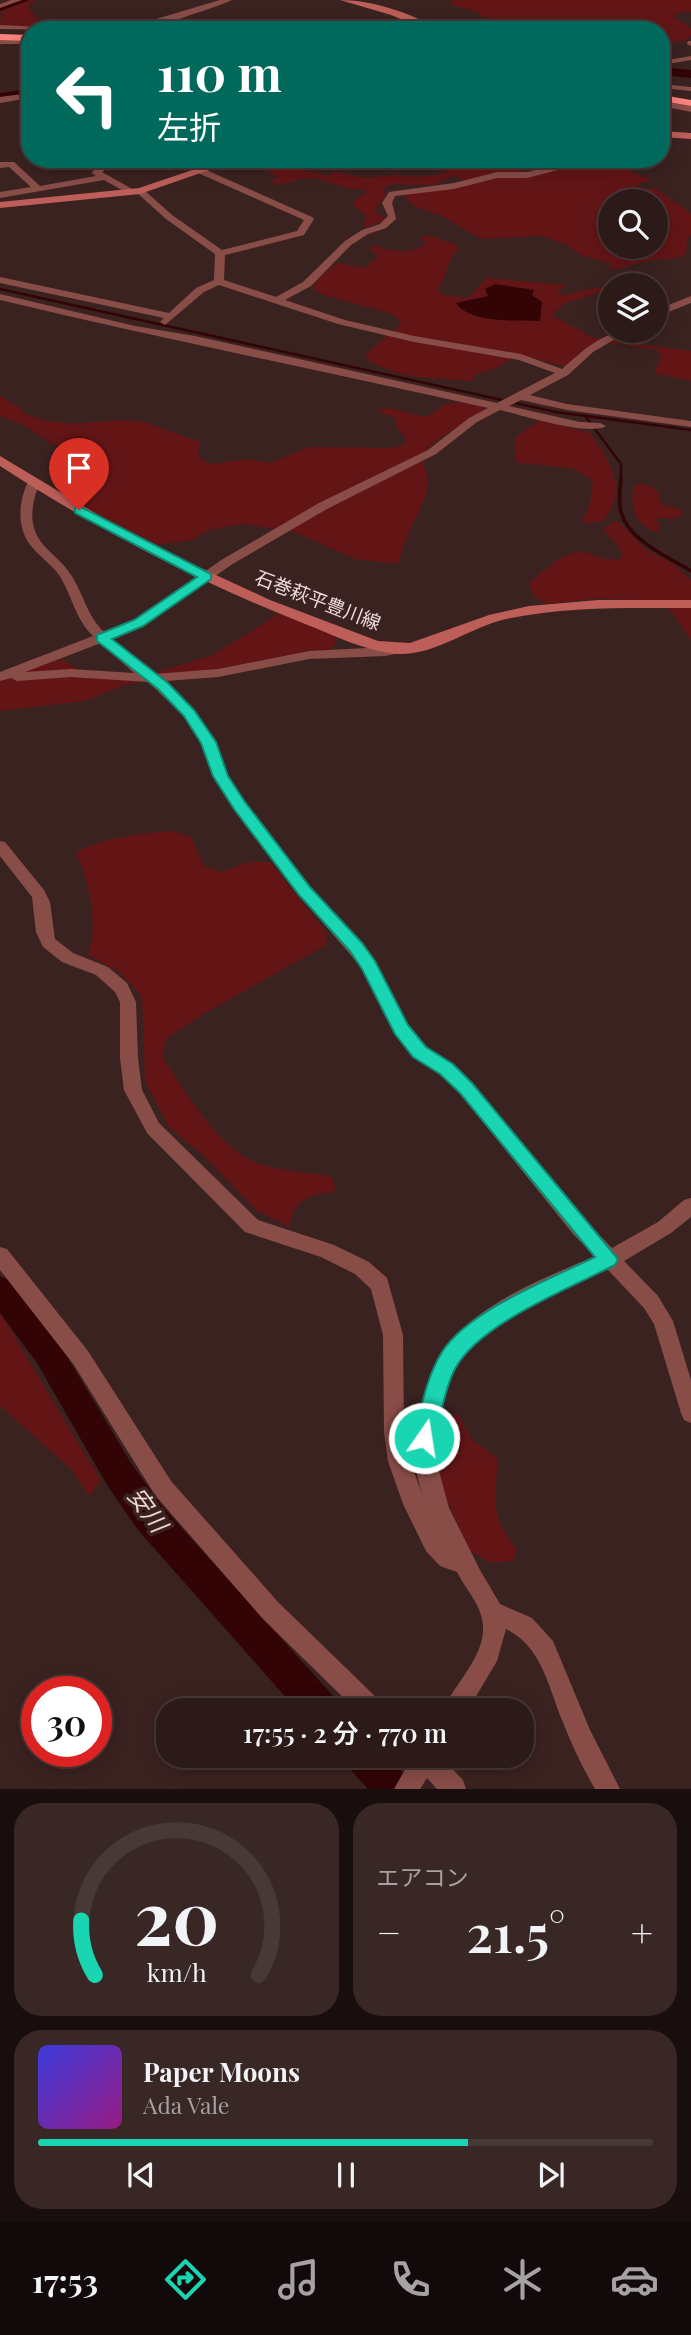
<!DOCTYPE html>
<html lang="ja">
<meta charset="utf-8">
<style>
:root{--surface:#2c1a18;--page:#382725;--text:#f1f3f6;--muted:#a6a1a2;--line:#483837;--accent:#1ad5b2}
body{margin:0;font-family:"Playfair Display","Noto Sans JP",serif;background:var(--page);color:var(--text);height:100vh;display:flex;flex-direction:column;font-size:26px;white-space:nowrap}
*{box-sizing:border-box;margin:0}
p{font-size:23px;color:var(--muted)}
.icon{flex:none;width:38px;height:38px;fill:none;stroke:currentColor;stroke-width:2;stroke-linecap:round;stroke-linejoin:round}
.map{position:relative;height:1789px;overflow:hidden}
.drawer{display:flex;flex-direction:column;gap:14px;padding:14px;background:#180e0d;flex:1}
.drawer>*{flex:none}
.top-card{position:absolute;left:21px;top:21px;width:649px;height:147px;border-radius:28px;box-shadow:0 4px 18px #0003,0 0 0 2px var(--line);background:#00695c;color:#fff;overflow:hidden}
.controls{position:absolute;left:598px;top:189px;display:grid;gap:14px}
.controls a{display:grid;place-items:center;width:70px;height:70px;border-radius:50%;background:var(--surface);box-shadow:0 4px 18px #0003,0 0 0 2px var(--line);font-size:35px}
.speed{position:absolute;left:21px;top:1676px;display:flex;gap:14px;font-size:35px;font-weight:700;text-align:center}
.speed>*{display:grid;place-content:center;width:91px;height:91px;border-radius:50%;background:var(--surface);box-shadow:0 4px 18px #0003,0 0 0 2px var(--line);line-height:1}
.speed .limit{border:10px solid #d22;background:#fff;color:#111}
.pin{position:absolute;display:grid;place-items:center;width:60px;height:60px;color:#fff;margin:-72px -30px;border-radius:50% 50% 50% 0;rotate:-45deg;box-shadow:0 0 7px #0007}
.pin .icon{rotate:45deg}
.me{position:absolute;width:77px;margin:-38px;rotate:13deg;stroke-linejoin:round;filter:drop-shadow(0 0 5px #0008)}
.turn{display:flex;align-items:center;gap:24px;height:147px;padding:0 21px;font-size:32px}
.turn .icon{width:91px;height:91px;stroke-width:2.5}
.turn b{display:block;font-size:49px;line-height:60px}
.big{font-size:52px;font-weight:600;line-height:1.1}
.drawer .card{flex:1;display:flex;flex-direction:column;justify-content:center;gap:10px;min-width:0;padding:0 24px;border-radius:28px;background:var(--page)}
.drawer .dial{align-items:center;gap:0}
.dial svg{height:182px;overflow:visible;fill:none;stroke:var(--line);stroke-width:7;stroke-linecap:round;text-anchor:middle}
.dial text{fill:var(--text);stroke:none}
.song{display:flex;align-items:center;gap:21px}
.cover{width:84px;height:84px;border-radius:10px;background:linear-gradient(135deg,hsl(240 70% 55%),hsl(310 70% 35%))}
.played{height:7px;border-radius:4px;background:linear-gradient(90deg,var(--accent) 70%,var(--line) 70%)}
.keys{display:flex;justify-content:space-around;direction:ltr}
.heat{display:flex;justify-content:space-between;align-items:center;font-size:38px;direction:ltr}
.drawer .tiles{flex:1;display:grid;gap:14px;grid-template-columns:1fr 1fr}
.card:last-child{grid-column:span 2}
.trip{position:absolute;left:156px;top:1698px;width:378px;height:70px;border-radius:28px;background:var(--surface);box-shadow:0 4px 18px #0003,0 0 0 2px var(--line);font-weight:600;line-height:70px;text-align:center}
.menu{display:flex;height:112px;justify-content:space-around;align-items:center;background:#120a0a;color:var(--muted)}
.menu .icon{width:49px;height:49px}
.menu .on{color:var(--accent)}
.menu b{font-size:32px;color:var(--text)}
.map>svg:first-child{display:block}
.green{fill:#631516;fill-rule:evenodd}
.water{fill:#320406}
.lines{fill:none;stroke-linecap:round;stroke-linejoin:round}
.stream-far1{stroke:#320406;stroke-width:2.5}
.stream{stroke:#320406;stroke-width:3.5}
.river{fill:#320406;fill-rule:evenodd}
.street{fill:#894d48;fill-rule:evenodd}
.secondary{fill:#bd5e58;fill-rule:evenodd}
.highway{fill:#fa837c;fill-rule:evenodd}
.route{fill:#1ad5b2;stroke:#118a74;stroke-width:2}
.labels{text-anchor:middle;stroke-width:7;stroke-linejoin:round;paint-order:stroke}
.street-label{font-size:19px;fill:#eddcda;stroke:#3a2220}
.near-water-label{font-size:24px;font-style:italic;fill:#efd4d1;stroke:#3a2220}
</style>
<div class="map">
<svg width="691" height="1789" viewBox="0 0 691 1789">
<rect width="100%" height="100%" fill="#3a2220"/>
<g class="green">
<polygon points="30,0 38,0 29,5 30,11 38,19 38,24 30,27 0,25 2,10"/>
<polygon points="454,0 691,0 691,12 682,12 673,16 691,28 691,35 687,40 662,45 662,30 544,30 518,21 482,17 478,12 449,4"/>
<path d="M282 159 290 162 292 168 329 176 333 171 366 178 397 175 418 177 439 175 465 163 487 161 534 175 599 162 602 159H623L632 172 651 180 637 184 644 189H656L691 213V236L687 239 686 254C672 261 662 258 647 261 633 264 623 269 608 270L612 264 583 256 565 244 541 236 481 239 442 216 415 207 404 195 470 182 453 176 433 185 393 184 384 188 385 196 374 211 387 220 366 227 363 225 367 217 353 205 355 200 366 193 365 189C340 191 327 178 309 178 295 178 284 188 270 182L278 177 247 160ZM611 201H656V247H611Z"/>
<path d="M428 235 457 245 459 250 453 254 438 291 443 295 469 298 486 278 566 285 556 294C569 297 589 286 606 288L604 291 566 303 554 312 553 316 594 338 691 351V381L657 374 655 370 661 361 658 350C618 345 594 332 566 367L511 352 512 359 494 369 476 374 472 381C437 379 395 379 365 358L369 351 401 325 395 315 324 295 312 288 320 276 338 263 365 268 379 256 368 248 375 245C396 254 407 253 427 244L420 238Z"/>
<path d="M0 396 20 408 23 413C65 429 83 422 126 420 150 420 176 436 200 441L198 452 201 459 211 464 248 459 270 463 309 447 394 448 405 444V436L397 429 395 418 377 411C393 404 408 416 425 416 435 415 435 410 443 406 455 399 474 404 486 409L438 439 419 457C438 484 420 507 409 533 404 543 401 554 398 564L355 559 295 532 242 524 209 530 192 540 155 545 97 515 63 490 99 470 98 456 54 445 23 425 0 416Z"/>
<path d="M542 419C559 422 572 431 589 432 609 459 630 490 603 521L582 524 590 503 593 481 574 469 515 462V437Z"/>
<path d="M638 484 651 486 659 493 660 501 664 505 680 509 683 514 676 519 659 518 656 522 661 528 657 532C633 525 630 507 634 485Z"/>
<path d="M617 520 644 548 673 564 691 580V640L664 602 596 598 547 604 533 595 529 583C543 572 564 550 583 552 599 555 606 563 622 558L621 550 603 529Z"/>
<path d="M278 614C298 619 313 629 334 634L336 644 328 650 304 651 284 658 204 671 168 674 119 687 85 701 0 711V678L62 659 88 676 131 680 213 655Z"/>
<path d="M173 831 191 837 204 866 221 872 249 862H270L327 933 326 945 202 1015 167 1038 162 1056C183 1089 210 1133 243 1156 264 1170 306 1172 331 1176L336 1191C307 1197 296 1196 289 1227L257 1211 206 1158 169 1127 145 1082 142 997 120 972 88 955C99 923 89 883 76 853 106 836 140 834 173 831Z"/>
<polygon points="0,1313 101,1481 89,1496 70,1468 0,1406"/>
<path d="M442 1415H459L472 1440 498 1459C494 1503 490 1514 517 1550L514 1561 491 1563 470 1551 448 1503 436 1465Z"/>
</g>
<path class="water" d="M495 284 534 290 532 295 542 302 540 321C518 320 470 324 456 303L488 296 485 289Z"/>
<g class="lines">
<g class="stream-far1">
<polyline points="0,289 556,412 691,430"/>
<polyline points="586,417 621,464 621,480"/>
</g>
<path class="stream" d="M621 478C620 489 618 502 621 512 628 540 668 557 691 571"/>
<g class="river">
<polygon points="13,0 30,0 0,11 0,4"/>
<polygon points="662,67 691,70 691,78 662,75"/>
<polygon points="30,89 30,97 0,101 0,93"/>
<polygon points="0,1276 11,1280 59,1343 131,1463 162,1506 334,1697 339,1710 297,1710 138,1530 107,1485 37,1363 0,1313"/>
<polygon points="344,1755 387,1755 406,1776 412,1789 368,1789 349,1768"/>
</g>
<g class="street">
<polygon points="11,0 22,0 0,8 0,4"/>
<path d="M220 0H232C222 5 148 30 139 30L156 19Z"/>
<polygon points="0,25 61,28 65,30 0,29"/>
<rect x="0" y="40" width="30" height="4"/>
<polygon points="688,41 691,41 691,46 687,44"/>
<polygon points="691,56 691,60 662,65 662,61"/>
<polygon points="662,84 691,87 691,91 662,88"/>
<polygon points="30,93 30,98 0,103 0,97"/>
<polygon points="662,101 691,106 691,112 662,106"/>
<path d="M107 159H118L102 172 136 191 143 189 172 215 222 250 297 231 304 220 198 173V169H204L312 217 314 219 304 235 225 255 224 280 276 297 303 282 345 241 362 230 380 224 388 216 382 203 389 192 454 183 497 172H527L584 159H601L527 178H497L454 189 395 196 392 203 396 219 386 228 368 234 351 245 311 286 285 300 345 320 414 336 521 354 562 369C581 352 603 331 629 331L593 352 568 375 530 395 567 404 691 421V427L567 410 521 400 509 406 580 422 600 423 606 426C590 437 521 415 500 410L477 422 436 454 327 509 231 565 144 626 112 638 154 674 218 669 309 651 405 646 407 649 405 652 385 656 309 659 218 677 166 681 194 710 213 739 228 777 244 802 311 887 375 961 407 1025 426 1047 453 1064 472 1083 587 1222 612 1248 658 1222 684 1200 691 1198V1217L671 1233 624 1261 658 1296 673 1321 691 1380V1423L684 1420 681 1413 654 1324 644 1308 607 1269 515 1313 487 1333 463 1356 451 1375 447 1388 435 1434V1456L449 1508 480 1570 500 1604 532 1618 553 1641 590 1730 620 1789H595C582 1767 571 1743 562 1720 548 1686 542 1647 506 1629L497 1661 468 1710H443C456 1680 492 1651 481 1615 477 1601 464 1586 457 1572L440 1566 426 1551 403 1504 388 1461 384 1432 383 1335 371 1289 355 1274 321 1257 245 1232 147 1133 124 1090 120 1058V1002L115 992 96 975 62 962 43 947 36 932 32 897 0 856V841L5 842 44 890 50 902 55 939 73 953 108 967 127 983 136 1002 138 1058 142 1090 159 1123 258 1220 334 1245 369 1262 387 1278 403 1335 404 1432 410 1461 427 1507C411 1464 411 1446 423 1403 427 1385 432 1368 442 1353 475 1303 543 1279 595 1256L573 1234 460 1093 441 1074 414 1057 395 1034 362 968 299 895 234 810 214 777 201 742 184 716 148 682 71 677 17 681 11 678 0 681V672L93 636C75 619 72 595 59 575 52 565 40 557 32 547 16 529 18 501 29 480H37L39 483C34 499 29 514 35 531 41 548 59 557 69 572 83 591 86 615 104 632L134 620 223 559 319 503 428 450 469 418 488 408C325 371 162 339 0 300V294L135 326 195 336 497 403 555 373 519 360 414 342 338 324 219 285 204 292 165 325 160 322 164 318 0 283V277L169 313 196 288 214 280 215 254 166 219 136 192 129 194 104 180 0 198V192L31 187 9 167 0 168V162H14L40 186 96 176 92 173 94 169ZM101 643 134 673 71 669 25 672Z"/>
<polygon points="691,296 691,303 656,317 656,310"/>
<polygon points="0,1247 7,1249 88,1351 171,1481 278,1602 381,1702 385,1710 356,1710 262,1618 155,1495 74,1365 0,1270"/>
<polygon points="409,1755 439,1755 463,1780 466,1789 437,1789 427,1778 420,1789 394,1789 411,1759"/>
</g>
<g class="secondary">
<path d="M340 0C371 0 413 13 439 30H427L391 15Z"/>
<polygon points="662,131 691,133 691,139 662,137"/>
<polygon points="225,159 241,159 140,194 0,208 0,202 139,188"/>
<path d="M0 456 115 525 192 564 270 600 378 641 410 643 489 615 529 606 598 600H691V608C630 608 567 606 506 619 471 627 437 654 401 654 370 653 338 637 310 626 201 583 98 530 0 466Z"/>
</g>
<g class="highway">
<polygon points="0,34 30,35 30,41 0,40"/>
<polygon points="662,95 691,100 691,106 662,101"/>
</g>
</g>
<path class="route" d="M79 506 211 574V579L143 626 112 639 168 683 194 710 216 742 228 776 245 802 310 887 362 943 375 961 408 1025 426 1047 453 1064 472 1083 618 1259 615 1265C570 1288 478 1324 455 1369 442 1393 442 1421 431 1446L424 1449 417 1446 414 1438C421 1409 426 1378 442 1352 469 1310 550 1279 595 1257L460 1093 440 1074 413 1057 395 1034 362 969 350 951 299 895 234 809 213 776 201 743 184 716 158 689 97 641V635L134 620 197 577 75 513V508Z"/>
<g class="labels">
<g class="street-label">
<text transform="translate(318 600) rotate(21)" y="7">石巻萩平豊川線</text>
</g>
<g class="near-water-label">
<text transform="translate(147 1510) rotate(54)" y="8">安川</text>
</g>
</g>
</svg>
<div class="controls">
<a><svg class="icon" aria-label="search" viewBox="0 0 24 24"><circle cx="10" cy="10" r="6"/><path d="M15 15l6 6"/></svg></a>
<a><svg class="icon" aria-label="layers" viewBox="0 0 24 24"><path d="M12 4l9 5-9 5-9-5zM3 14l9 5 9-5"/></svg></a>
</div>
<div class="speed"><div class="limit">30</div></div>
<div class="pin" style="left:79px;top:510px;background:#d93025"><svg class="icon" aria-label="arrive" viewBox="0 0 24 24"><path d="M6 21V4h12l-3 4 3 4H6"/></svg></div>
<svg class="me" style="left:424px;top:1438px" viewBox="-20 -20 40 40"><circle r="17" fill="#1ad5b2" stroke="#fff" stroke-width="3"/><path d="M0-11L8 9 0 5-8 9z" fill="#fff"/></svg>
<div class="trip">17:55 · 2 分 · 770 m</div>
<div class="top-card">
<div class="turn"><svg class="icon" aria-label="left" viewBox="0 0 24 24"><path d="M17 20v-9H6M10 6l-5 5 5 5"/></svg><div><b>110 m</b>左折</div></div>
</div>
</div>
<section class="drawer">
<div class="tiles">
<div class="card dial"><svg viewBox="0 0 100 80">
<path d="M14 69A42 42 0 1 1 86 69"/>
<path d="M14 69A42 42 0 0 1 8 45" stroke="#1ad5b2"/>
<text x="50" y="56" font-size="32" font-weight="700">20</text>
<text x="50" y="72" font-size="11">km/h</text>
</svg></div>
<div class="card"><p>エアコン</p>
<div class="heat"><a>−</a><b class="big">21.5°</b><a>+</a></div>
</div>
<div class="card">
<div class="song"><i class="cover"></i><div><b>Paper Moons</b><p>Ada Vale</p></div></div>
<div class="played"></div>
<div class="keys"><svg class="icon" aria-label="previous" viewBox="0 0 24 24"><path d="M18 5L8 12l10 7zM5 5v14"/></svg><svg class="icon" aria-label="pause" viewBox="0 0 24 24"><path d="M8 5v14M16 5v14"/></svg><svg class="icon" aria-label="next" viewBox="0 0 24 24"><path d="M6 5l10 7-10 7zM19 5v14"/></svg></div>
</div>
</div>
</section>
<nav class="menu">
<b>17:53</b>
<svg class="icon on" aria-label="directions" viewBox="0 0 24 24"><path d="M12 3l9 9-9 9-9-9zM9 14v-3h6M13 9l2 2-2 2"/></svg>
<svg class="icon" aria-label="music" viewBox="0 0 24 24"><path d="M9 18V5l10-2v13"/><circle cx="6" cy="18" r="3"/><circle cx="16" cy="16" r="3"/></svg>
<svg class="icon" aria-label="phone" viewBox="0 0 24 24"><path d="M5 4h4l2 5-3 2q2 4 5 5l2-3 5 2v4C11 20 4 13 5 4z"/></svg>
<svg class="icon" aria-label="climate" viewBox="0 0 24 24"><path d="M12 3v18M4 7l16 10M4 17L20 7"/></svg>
<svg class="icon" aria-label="car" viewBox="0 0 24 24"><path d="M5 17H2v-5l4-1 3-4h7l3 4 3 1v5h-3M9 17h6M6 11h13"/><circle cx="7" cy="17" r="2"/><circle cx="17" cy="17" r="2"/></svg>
</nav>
